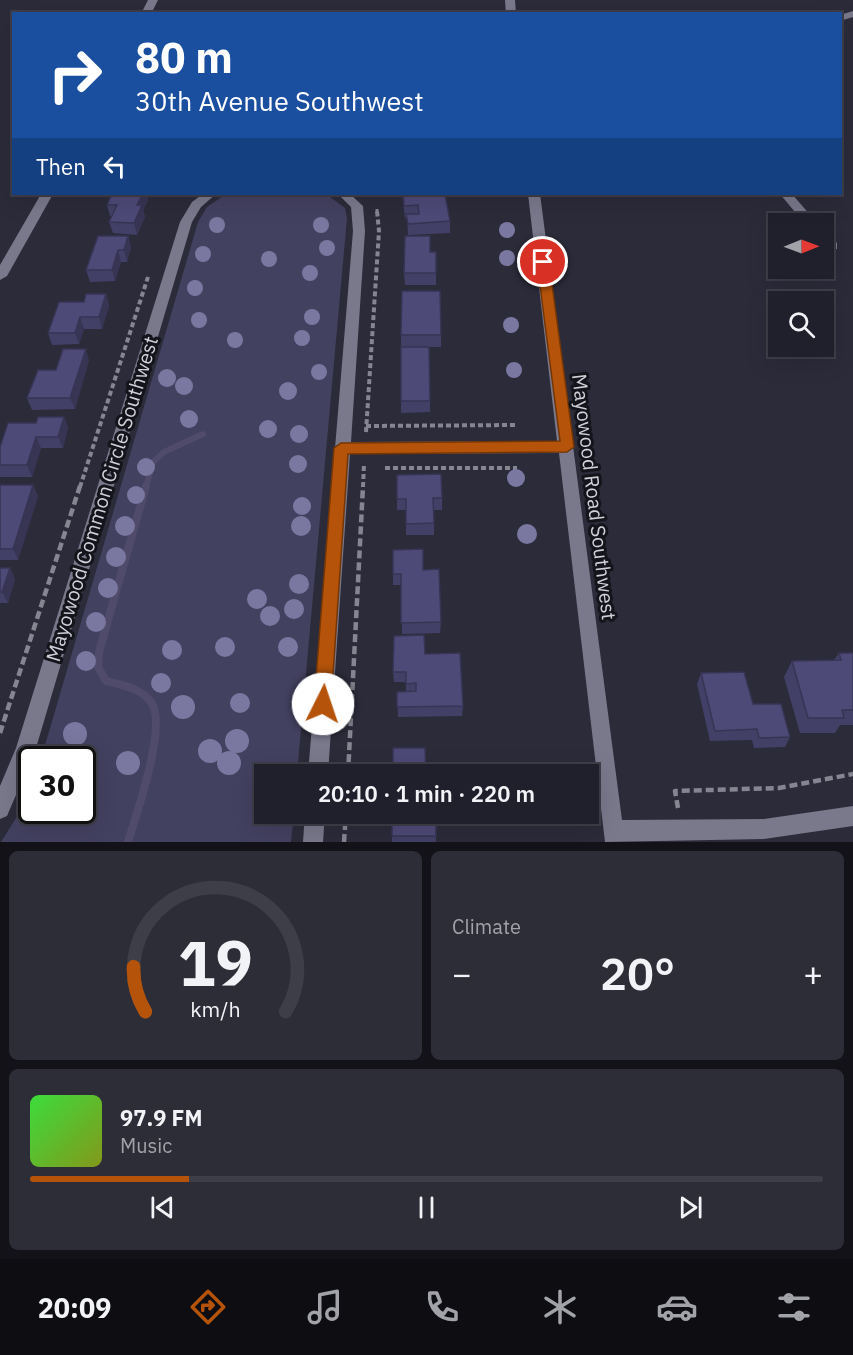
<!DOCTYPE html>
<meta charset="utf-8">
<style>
:root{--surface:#20202c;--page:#2d2d38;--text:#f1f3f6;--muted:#a2a3a9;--line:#3d3e48;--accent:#b45309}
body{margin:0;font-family:"IBM Plex Sans",sans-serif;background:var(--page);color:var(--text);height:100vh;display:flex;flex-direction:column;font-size:22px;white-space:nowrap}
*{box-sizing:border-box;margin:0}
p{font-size:20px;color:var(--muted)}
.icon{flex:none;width:33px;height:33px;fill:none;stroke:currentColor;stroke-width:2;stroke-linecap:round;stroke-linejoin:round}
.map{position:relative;height:842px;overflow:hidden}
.panel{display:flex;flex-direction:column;gap:9px;padding:9px;background:#121218;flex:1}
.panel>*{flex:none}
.banner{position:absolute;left:12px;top:12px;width:830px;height:183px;border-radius:0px;box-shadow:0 6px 24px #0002,0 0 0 2px var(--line);background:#1a4fa0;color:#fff;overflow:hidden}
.needle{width:39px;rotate:89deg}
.tools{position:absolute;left:768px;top:213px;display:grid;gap:12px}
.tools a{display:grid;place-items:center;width:66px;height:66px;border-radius:0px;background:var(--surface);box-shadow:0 6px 24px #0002,0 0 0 2px var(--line);font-size:30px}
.speed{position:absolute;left:18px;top:746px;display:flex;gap:12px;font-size:30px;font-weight:700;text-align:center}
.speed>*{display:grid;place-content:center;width:78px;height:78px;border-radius:50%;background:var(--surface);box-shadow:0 6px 24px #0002,0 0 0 2px var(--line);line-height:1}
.speed .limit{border:3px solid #111;border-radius:9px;background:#fff;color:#111}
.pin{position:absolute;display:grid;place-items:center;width:51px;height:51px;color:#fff;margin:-26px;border:3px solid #fff;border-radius:50%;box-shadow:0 2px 6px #0007}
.me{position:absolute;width:66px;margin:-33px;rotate:4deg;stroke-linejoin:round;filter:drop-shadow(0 0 4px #0008)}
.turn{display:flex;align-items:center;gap:21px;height:126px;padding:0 24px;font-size:27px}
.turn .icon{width:78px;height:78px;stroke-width:2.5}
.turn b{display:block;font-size:42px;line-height:51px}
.then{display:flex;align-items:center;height:57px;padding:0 24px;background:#0003;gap:12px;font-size:22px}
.big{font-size:45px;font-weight:600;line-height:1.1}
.panel .card{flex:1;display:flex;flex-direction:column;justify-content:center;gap:9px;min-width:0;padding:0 21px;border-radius:9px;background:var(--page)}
.panel .dial{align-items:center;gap:0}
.dial svg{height:156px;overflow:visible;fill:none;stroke:var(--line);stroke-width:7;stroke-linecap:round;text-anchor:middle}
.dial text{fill:var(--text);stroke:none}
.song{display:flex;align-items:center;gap:18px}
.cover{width:72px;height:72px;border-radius:9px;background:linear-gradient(135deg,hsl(120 70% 55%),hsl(70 70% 35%))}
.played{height:6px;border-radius:3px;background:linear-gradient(90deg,var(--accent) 20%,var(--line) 20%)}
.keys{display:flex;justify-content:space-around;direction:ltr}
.heat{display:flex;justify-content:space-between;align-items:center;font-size:33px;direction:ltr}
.panel .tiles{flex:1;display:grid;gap:9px;grid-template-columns:1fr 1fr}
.card:last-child{grid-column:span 2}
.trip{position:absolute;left:254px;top:764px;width:345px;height:60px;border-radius:0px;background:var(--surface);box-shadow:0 6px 24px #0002,0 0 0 2px var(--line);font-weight:600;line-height:60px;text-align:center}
.tab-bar{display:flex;height:96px;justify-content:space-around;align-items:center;background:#0d0d12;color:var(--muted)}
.tab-bar .icon{width:42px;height:42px}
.tab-bar .on{color:var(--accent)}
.tab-bar b{font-size:27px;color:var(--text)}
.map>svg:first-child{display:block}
.green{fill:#434160}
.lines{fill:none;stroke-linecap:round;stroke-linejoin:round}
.stream-far1{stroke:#504b6a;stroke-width:6}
.stream{stroke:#504b6a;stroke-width:8}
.path-far2{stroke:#868692;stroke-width:3;stroke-dasharray:4.5 2;stroke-linecap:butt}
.path-far1{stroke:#868692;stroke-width:4;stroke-dasharray:5 3;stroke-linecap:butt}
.path{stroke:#868692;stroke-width:4.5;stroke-dasharray:8 4;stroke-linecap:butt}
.minor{fill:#7a798c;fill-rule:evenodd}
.tree{fill:#7a78a0}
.wall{fill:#434067}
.shaded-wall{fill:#373454}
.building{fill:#4e4a78;stroke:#373454;stroke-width:1.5}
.route{fill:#b45309;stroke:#753606;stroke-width:1.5}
.labels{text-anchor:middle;stroke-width:6;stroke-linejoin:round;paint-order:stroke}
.street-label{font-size:20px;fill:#d1d1db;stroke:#14141b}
</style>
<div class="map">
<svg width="853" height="842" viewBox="0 0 853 842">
<rect width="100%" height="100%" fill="#2b2b3a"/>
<polygon class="green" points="226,194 326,194 345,208 347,218 297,774 264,774 264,813 294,813 291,842 1,842 16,818 31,785 32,810 82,810 82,759 41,759 198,222 207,207"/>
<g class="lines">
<polyline class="stream-far1" points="146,487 153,462 164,452 203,434"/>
<path class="stream" d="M128 842C136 815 168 725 151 702 141 688 122 685 106 681L98 667 99 652 146 486"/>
<polyline class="path-far2" points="377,209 377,213"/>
<g class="path-far1">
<polyline points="366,426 515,425"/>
<polyline points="366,432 379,231 377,211"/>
<polyline points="385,468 517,468"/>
<polyline points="80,487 148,277"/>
<polyline points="363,487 364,464"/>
</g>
<g class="path">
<polyline points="0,733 80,486"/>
<polyline points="348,774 363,486"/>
<polyline points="678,808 675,791 779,788 853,774"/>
<polyline points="344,842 346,813"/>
</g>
<g class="minor">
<polygon points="148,0 158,0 151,14 141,14"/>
<polygon points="505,0 515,0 516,14 506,14"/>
<polygon points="853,11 853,17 840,21 840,15"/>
<polygon points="41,194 53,194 7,276 0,280 0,265"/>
<polygon points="203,194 216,194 201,207 192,222 36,748 7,816 0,819 0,786 16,748 180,222 192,202"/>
<polygon points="338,194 350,194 363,206 365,231 351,442 557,441 528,194 540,194 622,820 764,819 853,806 853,826 764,839 605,842 559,453 350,454 328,774 308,774 353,231 351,207"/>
<polygon points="780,194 792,194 818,224 805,224"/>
<polygon points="824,232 828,233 837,243 837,249 829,249 824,243"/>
<polygon points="305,813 325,813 323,842 303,842"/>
</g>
</g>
<g class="tree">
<circle cx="217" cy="225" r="8"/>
<circle cx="321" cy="225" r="8"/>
<circle cx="507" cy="230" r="8"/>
<circle cx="327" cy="248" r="8"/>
<circle cx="203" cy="254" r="8"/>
<circle cx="507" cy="258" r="8"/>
<circle cx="269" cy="259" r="8"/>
<circle cx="310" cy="273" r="8"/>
<circle cx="195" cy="288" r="8"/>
<circle cx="312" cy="317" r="8"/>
<circle cx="199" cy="320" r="8"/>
<circle cx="511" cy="325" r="8"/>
<circle cx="302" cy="338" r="8"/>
<circle cx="235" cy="340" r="8"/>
<circle cx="514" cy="370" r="8"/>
<circle cx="319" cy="372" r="8"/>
<circle cx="167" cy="378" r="9"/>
<circle cx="184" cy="386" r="9"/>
<circle cx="288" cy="391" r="9"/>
<circle cx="189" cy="419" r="9"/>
<circle cx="268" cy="429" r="9"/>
<circle cx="299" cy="434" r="9"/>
<circle cx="298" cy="464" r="9"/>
<circle cx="146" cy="467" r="9"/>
<circle cx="516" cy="478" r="9"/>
<circle cx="136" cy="495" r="9"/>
<circle cx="302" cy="506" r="9"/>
<circle cx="125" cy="526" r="10"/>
<circle cx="301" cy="526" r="10"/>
<circle cx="527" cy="534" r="10"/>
<circle cx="116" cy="557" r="10"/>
<circle cx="299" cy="584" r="10"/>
<circle cx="108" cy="588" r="10"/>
<circle cx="257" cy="599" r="10"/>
<circle cx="294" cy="609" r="10"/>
<circle cx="270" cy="616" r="10"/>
<circle cx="96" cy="622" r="10"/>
<circle cx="225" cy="647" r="10"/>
<circle cx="288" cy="647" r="10"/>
<circle cx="172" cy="650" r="10"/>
<circle cx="86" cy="661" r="10"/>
<circle cx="161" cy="683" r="10"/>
<circle cx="240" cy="703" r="10"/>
<circle cx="183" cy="707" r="12"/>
<circle cx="75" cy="734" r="12"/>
<circle cx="237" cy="741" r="12"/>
<circle cx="210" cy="751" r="12"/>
<circle cx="128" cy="763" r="12"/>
<circle cx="229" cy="763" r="12"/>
</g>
<g class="wall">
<polygon points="402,194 445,194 450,221 450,233 408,235 407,217 405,218"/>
<polygon points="148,200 143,210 145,217 137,235 113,233 109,222 112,216 110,216 107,205"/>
<polygon points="128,236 131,247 127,262 121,262 115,281 90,282 86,270"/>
<polygon points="430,252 436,252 436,285 405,285 404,273"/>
<polygon points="106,294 109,306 102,329 84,329 79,344 52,345 48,333 84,302"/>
<rect x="401" y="335" width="40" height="12"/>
<polygon points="401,347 430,401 430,412 401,413"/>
<polygon points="89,360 75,409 32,410 27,398 56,370"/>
<polygon points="64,417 68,428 63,448 41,448 32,477 0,477 0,447"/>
<polygon points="397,475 442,498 442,510 434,510 434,535 406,535 406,510 397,510"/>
<polygon points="0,485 33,485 38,496 18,560 0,560"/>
<polygon points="0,568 10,568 15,579 8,603 0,603"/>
<polygon points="423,570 441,622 440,633 402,634 401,585 393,585 393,574"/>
<polygon points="839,653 853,653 853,725 840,725 835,733 800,733 784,677 792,661 834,660"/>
<polygon points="425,654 463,706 462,716 398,717 397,692 406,692 406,682 394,682 393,672"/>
<polygon points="701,673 753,704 790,737 785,747 754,748 752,740 710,741 697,684"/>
<polygon points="436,813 436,842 392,842 392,836"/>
</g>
<g class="shaded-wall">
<polygon points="143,194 147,194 148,200 143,210 145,217 137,235 134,223 137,205"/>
<polygon points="128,236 131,247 127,262 124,250"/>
<polygon points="118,250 121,262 115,281 112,270"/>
<polygon points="106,294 109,306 102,329 99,317"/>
<polygon points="80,317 84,329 79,344 75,333"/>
<polygon points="86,349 89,360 75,409 70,398"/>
<polygon points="64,417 68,428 63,448 58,437"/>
<polygon points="36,437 41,448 32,477 27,465"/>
<polygon points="33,485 38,496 18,560 13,549"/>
<polygon points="10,568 15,579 8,603 2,592"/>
</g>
<g class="building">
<polygon points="112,194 143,194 137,205 142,205 134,223 109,222 117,205 107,205"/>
<polygon points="403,194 445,194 450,221 408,224 406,214 419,214 418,205 404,206"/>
<polygon points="98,236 128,236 124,250 118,250 112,270 86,270"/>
<polygon points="405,236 430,236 430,252 436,252 436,273 404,273"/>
<polygon points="402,291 440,291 441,335 401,335"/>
<polygon points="86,294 106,294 99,317 80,317 75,333 48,333 59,302 84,302"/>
<polygon points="401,347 429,347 430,401 401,401"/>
<polygon points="63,349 86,349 70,398 27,398 38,370 56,370"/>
<polygon points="38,417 64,417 58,437 36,437 27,465 0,465 0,447 8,423 36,423"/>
<polygon points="441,474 442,498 433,498 434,523 406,524 406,499 397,499 397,475"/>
<polygon points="0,485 33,485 13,549 0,549"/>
<polygon points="423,549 423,570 439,569 441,622 401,623 401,574 393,574 393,550"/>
<polygon points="0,568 10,568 2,592 0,592"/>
<polygon points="424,635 425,654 460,653 463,706 397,707 397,692 416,691 416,683 406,684 406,672 393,672 394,636"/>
<polygon points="839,653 853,653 853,710 842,710 844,718 808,718 792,661 841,660"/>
<polygon points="744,672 753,704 781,704 790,737 759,738 757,729 715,731 701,673"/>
<polygon points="393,748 425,748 426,774 393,774"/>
<rect x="392" y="813" width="44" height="23"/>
</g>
<polygon class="route" points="543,259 549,262 574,447 567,452 348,454 331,704 329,710 323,712 317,710 314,704 334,448 341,443 560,441 537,262"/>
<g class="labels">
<g class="street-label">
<text transform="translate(594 497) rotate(83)" y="7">Mayowood Road Southwest</text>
<text transform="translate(102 499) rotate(-73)" y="7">Mayowood Common Circle Southwest</text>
</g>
</g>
</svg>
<div class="tools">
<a><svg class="needle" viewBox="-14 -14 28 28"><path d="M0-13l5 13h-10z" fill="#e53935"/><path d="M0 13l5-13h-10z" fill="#a2a3a9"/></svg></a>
<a><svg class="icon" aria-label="search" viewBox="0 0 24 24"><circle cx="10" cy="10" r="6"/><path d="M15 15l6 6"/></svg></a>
</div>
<div class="speed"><div class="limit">30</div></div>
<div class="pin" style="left:543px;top:262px;background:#d93025"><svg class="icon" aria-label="arrive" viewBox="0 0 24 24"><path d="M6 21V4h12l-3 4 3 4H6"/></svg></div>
<svg class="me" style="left:323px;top:704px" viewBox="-20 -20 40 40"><circle r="19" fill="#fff"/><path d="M0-13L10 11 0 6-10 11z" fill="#b45309"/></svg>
<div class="trip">20:10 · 1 min · 220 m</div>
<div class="banner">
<div class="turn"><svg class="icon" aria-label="right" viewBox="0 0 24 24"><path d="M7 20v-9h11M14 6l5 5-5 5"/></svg><div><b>80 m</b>30th Avenue Southwest</div></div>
<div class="then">Then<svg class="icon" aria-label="left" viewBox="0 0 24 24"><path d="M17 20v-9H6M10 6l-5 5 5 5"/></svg></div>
</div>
</div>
<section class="panel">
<div class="tiles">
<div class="card dial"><svg viewBox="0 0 100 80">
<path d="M14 69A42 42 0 1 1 86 69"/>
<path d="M14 69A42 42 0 0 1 8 46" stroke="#b45309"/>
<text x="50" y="56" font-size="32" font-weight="700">19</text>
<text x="50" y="72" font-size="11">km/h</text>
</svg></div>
<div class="card"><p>Climate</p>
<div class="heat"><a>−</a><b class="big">20°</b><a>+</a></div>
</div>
<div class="card">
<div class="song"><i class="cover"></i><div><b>97.9 FM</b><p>Music</p></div></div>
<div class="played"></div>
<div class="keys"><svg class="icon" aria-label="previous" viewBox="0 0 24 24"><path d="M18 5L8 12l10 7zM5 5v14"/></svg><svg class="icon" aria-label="pause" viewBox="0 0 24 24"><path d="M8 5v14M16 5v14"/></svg><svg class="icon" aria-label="next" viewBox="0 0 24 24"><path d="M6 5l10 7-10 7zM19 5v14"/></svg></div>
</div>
</div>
</section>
<nav class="tab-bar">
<b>20:09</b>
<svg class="icon on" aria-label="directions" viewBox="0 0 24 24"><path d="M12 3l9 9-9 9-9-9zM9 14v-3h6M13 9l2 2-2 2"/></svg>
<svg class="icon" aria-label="music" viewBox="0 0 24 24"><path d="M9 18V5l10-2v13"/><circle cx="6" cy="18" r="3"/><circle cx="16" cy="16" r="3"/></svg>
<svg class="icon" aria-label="phone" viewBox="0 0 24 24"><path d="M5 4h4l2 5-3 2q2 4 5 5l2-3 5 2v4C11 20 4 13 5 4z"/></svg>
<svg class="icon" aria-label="climate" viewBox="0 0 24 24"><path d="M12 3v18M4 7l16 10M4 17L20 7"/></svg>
<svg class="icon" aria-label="car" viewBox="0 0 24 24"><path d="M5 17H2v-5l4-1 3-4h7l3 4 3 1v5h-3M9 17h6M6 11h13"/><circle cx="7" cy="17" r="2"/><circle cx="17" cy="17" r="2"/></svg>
<svg class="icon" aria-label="filters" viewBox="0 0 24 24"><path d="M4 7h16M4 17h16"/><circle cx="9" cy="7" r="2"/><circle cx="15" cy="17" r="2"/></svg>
</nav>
